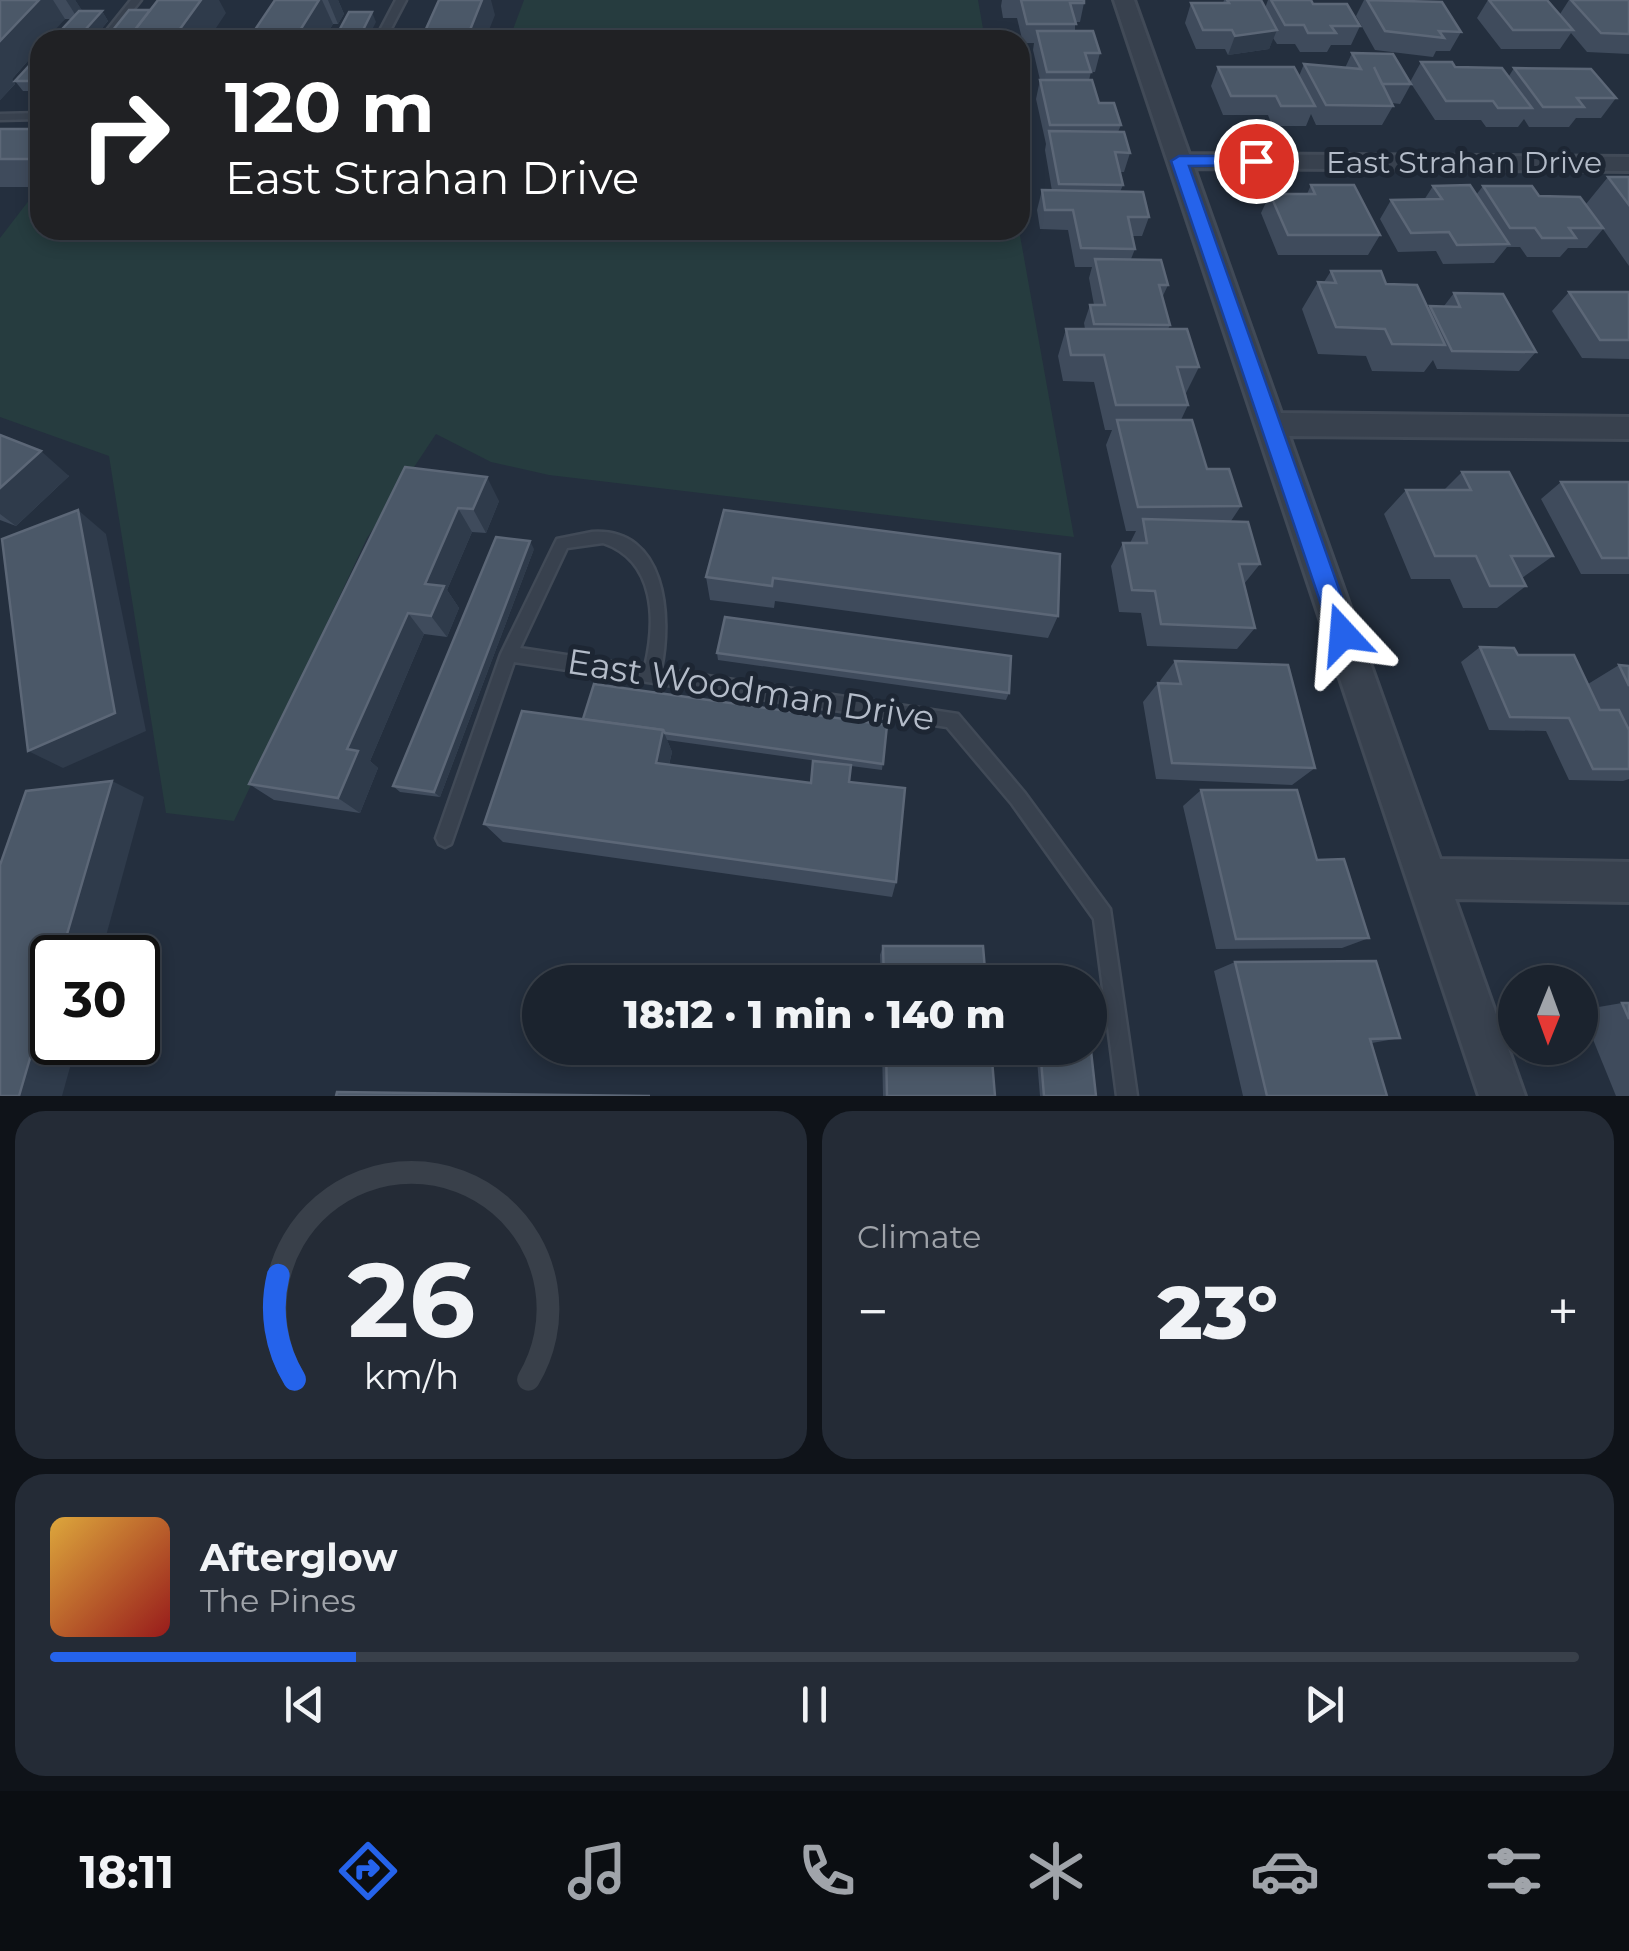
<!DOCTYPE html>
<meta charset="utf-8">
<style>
:root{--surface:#1b232e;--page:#242b36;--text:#f1f3f6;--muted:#a0a4aa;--line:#39404a;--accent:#2563eb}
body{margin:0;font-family:Montserrat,sans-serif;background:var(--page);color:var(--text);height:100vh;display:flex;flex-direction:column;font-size:38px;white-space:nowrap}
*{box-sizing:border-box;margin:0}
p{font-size:32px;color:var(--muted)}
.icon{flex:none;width:55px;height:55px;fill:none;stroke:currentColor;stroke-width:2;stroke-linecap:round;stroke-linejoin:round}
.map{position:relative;height:1096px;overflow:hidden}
.panel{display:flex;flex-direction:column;gap:15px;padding:15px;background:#0f1319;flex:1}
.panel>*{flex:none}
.top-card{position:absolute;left:30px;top:30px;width:1000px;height:210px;border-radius:30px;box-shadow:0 5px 15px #0003,0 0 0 2px var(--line);background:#202124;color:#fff;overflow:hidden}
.needle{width:65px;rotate:181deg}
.tools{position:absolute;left:1498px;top:965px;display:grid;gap:20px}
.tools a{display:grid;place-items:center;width:100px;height:100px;border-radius:50%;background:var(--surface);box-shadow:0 5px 15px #0003,0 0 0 2px var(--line);font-size:50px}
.speed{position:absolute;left:30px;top:935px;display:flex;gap:20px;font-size:50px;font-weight:700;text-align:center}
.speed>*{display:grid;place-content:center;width:130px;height:130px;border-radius:50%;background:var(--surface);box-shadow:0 5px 15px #0003,0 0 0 2px var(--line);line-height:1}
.speed .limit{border:5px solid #111;border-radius:15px;background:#fff;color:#111}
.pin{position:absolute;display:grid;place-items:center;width:85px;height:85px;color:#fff;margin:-42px;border:5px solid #fff;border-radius:50%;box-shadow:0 2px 10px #0007}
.me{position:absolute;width:110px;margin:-55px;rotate:341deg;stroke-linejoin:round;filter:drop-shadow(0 0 8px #0008)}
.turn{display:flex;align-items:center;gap:35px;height:210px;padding:0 30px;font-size:45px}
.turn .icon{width:130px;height:130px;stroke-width:2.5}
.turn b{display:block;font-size:70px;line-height:85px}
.big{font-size:75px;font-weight:800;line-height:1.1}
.panel .tile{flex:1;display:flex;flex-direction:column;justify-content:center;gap:15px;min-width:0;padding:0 35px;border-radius:30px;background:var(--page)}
.panel .dial{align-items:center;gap:0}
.dial svg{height:260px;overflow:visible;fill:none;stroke:var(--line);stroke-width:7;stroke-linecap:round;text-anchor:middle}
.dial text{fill:var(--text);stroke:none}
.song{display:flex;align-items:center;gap:30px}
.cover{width:120px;height:120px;border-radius:15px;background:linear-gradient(135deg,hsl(40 70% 55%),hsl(0 70% 35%))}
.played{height:10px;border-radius:5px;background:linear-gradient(90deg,var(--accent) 20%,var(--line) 20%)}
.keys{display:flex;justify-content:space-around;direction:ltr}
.heat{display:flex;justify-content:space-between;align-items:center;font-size:55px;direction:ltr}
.panel .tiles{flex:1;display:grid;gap:15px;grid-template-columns:1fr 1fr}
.tile:last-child{grid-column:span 2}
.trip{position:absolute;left:522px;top:965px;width:585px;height:100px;border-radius:50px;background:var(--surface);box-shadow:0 5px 15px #0003,0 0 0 2px var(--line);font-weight:800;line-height:100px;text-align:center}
.menu{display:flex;height:160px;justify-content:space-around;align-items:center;background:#0b0e12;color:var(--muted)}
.menu .icon{width:70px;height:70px}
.menu .on{color:var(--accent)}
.menu b{font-size:45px;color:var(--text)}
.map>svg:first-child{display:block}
.green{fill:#263c3f}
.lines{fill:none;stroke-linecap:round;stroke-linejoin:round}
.service-casing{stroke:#414a57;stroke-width:5}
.minor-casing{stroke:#414a57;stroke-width:6}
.service{fill:#38414e;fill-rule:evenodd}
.minor{fill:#38414e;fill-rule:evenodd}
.wall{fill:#3f4b5c;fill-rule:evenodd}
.shaded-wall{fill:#2f3b4b}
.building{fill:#4b5868;stroke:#5c6777;stroke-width:2.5}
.route{fill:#2563eb;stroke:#184099;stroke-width:2.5}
.labels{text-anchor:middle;stroke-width:10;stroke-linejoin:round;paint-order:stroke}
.far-street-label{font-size:30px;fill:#b4bcc9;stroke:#1d2633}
.street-label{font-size:35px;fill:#b4bcc9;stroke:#1d2633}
</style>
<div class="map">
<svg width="1629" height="1096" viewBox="0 0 1629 1096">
<rect width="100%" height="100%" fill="#242f3e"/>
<g class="green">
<polygon points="524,0 978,0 985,40 509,40"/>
<polygon points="30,199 40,200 40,230 204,230 267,240 435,239 439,230 1019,230 1074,537 549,475 491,462 436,434 367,538 234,821 166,813 109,456 0,417 0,238"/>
</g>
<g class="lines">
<defs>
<g id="service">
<polygon points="131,0 141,0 109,40 99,40"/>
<polygon points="396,0 406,0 385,40 375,40"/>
<polygon points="40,113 40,119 0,120 0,114"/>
<path d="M592 532C666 527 672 616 661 669L958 714 1024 792 1110 909 1137 1096H1117L1094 919 1012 804 947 727 514 662 451 844 445 847 439 844 436 838 501 654 555 543 557 539ZM603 543C656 561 656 621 645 667L520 648 567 548Z"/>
</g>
<polygon id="minor" points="1114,0 1134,0 1189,154 1629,157 1629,171 1194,168 1281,413 1629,417 1629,439 1289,436 1440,859 1629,862 1629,902 1455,899 1525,1096 1479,1096"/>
</defs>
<use href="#service" class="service-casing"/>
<use href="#minor" class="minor-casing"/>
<use href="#service" class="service"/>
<use href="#minor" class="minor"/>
</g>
<g class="wall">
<polygon points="0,0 75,0 82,11 102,11 108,21 92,40 52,40 72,19 65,19 40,40 40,47 12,79 15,84 0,100"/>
<polygon points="275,0 338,0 344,14 338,24 333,24 323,40 248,40"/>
<polygon points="1002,0 1084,0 1084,3 1080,22 1075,22 1075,31 1100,53 1095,72 1091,72 1089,80 1099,103 1121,125 1118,132 1130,153 1124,172 1120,172 1123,185 1120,192 1149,217 1142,236 1132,236 1135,249 1131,259 1168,285 1162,298 1170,325 1168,329 1199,367 1186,393 1188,405 1181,420 1207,469 1241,506 1231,521 1260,564 1244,584 1255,628 1237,649 1147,646 1141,613 1119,612 1111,566 1123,543 1130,543 1136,531 1126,531 1106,445 1112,430 1105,430 1094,382 1063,381 1058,356 1066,329 1085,329 1084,323 1090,305 1094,305 1089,278 1092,267 1075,267 1068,230 1040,229 1037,210 1042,190 1052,191 1045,150 1046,144 1036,99 1040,80 1033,50 1034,43 1023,43 1017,18 1003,18 1001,6"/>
<polygon points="1224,0 1261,0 1265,8 1268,0 1311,0 1313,4 1360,26 1351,45 1331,45 1327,52 1300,52 1295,44 1277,44 1273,38 1269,49 1228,55 1225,49 1196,49 1185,23 1191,3 1223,3"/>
<polygon points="1364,0 1411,0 1461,32 1450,51 1436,51 1433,57 1375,50 1356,16"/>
<polygon points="1488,0 1547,0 1560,14 1569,0 1629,0 1629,54 1587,52 1571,33 1560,49 1501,49 1477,18"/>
<polygon points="1352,53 1411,84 1400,104 1392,103 1393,106 1382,125 1316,125 1311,114 1306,126 1272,126 1268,115 1223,115 1211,86 1218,67 1299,76 1304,64 1345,68"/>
<polygon points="40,54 40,91 23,91 15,81"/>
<polygon points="1421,62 1509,76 1514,68 1616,98 1601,118 1576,118 1569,127 1529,127 1524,119 1518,127 1486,127 1481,120 1435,120 1410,82"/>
<rect x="0" y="129" width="40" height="58"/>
<polygon points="1608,177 1629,205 1629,266 1603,229 1587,248 1568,248 1560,257 1527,257 1520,247 1507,247 1494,263 1443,264 1436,251 1398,252 1380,219 1391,200 1424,200 1433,186 1476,195 1483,186 1586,204"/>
<polygon points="1311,185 1380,235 1368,255 1278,255 1261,213 1270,194 1307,194"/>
<polygon points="300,230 373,230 364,242"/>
<polygon points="1331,271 1386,284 1428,309 1430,306 1444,306 1454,293 1536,352 1519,371 1437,369 1433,360 1424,372 1372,371 1366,356 1318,354 1302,309 1318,282 1324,282"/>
<polygon points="1569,292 1629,292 1629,359 1582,358 1552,311"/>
<polygon points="0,435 69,476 16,526 0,520"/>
<polygon points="405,467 499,501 486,533 472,532 447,590 459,608 447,637 424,634 370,761 378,768 360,813 274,800 249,784"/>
<polygon points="1462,472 1553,556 1522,578 1526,586 1497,608 1463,608 1450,579 1411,579 1384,514 1406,490 1444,490"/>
<polygon points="1561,482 1629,482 1629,574 1581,574 1541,499"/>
<polygon points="724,510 1058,616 1048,638 775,601 774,608 710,600 706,577"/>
<polygon points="534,549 440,797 400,792 393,786"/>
<polygon points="1480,647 1518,655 1588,684 1619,665 1629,666 1629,779 1623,781 1569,780 1546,731 1489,730 1461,662"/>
<polygon points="717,653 1009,693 1006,700 718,660"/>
<polygon points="1175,661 1315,768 1292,785 1156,779 1143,702 1158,683 1161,683 1160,681"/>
<path d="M583 719 887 725 882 770 851 766 849 782 896 882 892 897 503 842 484 824ZM667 740 824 762 811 783 669 765 672 752Z"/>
<polygon points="1201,790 1317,860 1369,938 1342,948 1216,949 1183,806"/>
<polygon points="883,946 986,982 881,982 880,955"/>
<polygon points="1235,962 1400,1038 1372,1043 1387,1096 1243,1096 1214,971"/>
<polygon points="1622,1003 1629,1003 1629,1096 1616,1096 1581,1010"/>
<polygon points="882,1048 991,1048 995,1096 883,1096"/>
<polygon points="1036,1048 1090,1048 1096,1096 1040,1096"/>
</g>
<g class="shaded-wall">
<polygon points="39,0 53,0 65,19 46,40 40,40 40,47 12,79 15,84 0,100 0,41"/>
<polygon points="66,0 75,0 84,13 78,19"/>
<polygon points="201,0 219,0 226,13 208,40 172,40"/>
<polygon points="319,0 322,0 333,24 323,40 294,40"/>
<polygon points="328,0 338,0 344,14 338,24"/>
<polygon points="482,0 491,0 495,15 485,40 466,40"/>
<polygon points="102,11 108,21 92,40 76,40"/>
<polygon points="372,12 376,22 367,40 358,40"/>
<polygon points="1277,30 1269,49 1228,55 1235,36"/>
<polygon points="358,230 373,230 364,242"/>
<polygon points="41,451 69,476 16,526 0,514 0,488"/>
<polygon points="487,477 499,501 486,533 473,509"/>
<polygon points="458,508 472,532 447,590 459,608 447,637 431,616 425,584"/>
<polygon points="78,510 106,534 146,731 63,768 28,751"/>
<polygon points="530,541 534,549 440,797 434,792"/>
<polygon points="408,613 424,634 370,761 378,768 360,813 338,798 347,749"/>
<polygon points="663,730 672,752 664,784 656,763"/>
<polygon points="112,781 144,797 100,958 60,958"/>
<polygon points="52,983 52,1042 77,1042 62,1096 19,1096"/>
</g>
<g class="building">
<polygon points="0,0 39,0 0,41"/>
<polygon points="158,0 201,0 172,40 127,40"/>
<polygon points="275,0 319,0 294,40 248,40"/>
<polygon points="439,0 482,0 466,40 421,40"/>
<polygon points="1021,0 1084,0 1084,3 1070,3 1076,24 1027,24"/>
<polygon points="1227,0 1261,0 1277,30 1235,36 1232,30 1203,30 1191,3 1229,3"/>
<polygon points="1271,0 1311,0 1313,4 1347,4 1360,26 1331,26 1336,33 1308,33 1304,25 1285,25"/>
<polygon points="1367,0 1442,2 1461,32 1439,31 1444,38 1385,31"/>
<polygon points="1489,0 1547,0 1573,30 1513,30"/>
<polygon points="1571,0 1629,0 1629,34 1601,33"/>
<polygon points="129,10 150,10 127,40 105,40"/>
<polygon points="79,11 102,11 76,40 52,40"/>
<polygon points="349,12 372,12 358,40 334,40"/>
<polygon points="1037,31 1093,31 1100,53 1085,53 1091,72 1047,72"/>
<polygon points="1352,53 1393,54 1411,84 1382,84 1374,67 1393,106 1326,105 1304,64 1361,69"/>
<polygon points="40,54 40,81 15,81"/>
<polygon points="1421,62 1452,62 1455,67 1502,68 1532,108 1498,108 1493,101 1446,101"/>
<polygon points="1218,67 1294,67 1315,106 1281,106 1276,96 1231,96"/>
<polygon points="1514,68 1591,69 1616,98 1577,98 1584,107 1543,107"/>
<polygon points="1040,80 1092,80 1099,103 1114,103 1121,125 1050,125"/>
<rect x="0" y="129" width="40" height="30"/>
<polygon points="1049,131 1124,132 1130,153 1115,152 1123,185 1059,184"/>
<polygon points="1608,177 1629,177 1629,205"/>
<polygon points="1311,185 1354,185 1380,235 1288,235 1270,194 1315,194"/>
<polygon points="1470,185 1509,244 1457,245 1449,232 1411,233 1391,200 1442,199 1433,186"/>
<polygon points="1483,186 1532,186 1539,196 1580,197 1603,228 1569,228 1576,238 1542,238 1535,228 1510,228"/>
<polygon points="1042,190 1143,192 1149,217 1128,217 1135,249 1081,248 1073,210 1045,210"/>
<polygon points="1095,259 1161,260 1168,285 1159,285 1170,325 1094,324 1090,305 1105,305"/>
<polygon points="1331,271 1381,271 1386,284 1417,285 1445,345 1392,344 1385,329 1336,327 1318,282 1336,283"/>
<polygon points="1569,292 1629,292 1629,340 1600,340"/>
<polygon points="1454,293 1503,294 1536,352 1452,351 1430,306 1460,307"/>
<polygon points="1066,329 1187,329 1199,367 1177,367 1188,405 1116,405 1104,355 1071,355"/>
<polygon points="1117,420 1192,420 1207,469 1229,469 1241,506 1138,507"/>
<polygon points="0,435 41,451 0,488"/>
<polygon points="405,467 487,477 473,509 458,508 425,584 444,586 431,616 408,613 347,749 358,751 338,798 249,784"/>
<polygon points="1462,472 1509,472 1553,556 1511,556 1526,586 1490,586 1476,556 1435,556 1406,490 1471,490"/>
<polygon points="1561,482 1629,482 1629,558 1602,558"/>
<polygon points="78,510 115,713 28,751 2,539"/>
<polygon points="724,510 1060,554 1058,616 773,578 772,586 706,577"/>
<polygon points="1143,519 1248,522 1260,564 1239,564 1255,628 1161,624 1155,591 1132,590 1123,543 1147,543"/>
<polygon points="496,537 530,541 434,792 393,786"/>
<polygon points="725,617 1011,656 1009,693 717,653"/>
<polygon points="1480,647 1514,648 1518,655 1574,655 1600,710 1619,710 1629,730 1629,769 1593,769 1569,718 1510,717"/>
<polygon points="1175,661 1288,665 1315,768 1172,763 1158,683 1181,684"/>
<polygon points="1619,665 1629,666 1629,686"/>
<polygon points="594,684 887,725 883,764 665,733 663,730 583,719"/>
<polygon points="522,711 663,730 656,763 811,783 813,761 851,765 849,782 905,788 896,882 484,824"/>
<polygon points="112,781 60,958 52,958 52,983 19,1096 0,1096 0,865 26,791"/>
<polygon points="1201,790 1297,790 1317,860 1344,859 1369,938 1236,939"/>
<polygon points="883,946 983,946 986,982 884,982"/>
<polygon points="1376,961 1400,1038 1370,1039 1387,1096 1267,1096 1235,962"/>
<polygon points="1034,978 1083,979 1083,982 1034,982"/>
<polygon points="1622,1003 1629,1003 1629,1019"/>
<polygon points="1090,1042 1096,1096 1044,1096 1040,1048 1090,1048"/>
<polygon points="886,1048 991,1048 995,1096 887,1096"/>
<polygon points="337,1092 650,1096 336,1096"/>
</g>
<polygon class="route" points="1256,156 1261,158 1261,165 1189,166 1355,634 1343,645 1331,634 1171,161 1179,156"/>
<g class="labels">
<g class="far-street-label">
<text x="1464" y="173">East Strahan Drive</text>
</g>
<g class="street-label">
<text transform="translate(751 690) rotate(9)" y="12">East Woodman Drive</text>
</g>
</g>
</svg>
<div class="tools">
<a><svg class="needle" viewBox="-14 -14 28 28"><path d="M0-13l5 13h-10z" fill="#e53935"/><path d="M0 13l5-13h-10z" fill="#a0a4aa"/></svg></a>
</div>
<div class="speed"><div class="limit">30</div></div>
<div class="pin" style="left:1256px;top:161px;background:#d93025"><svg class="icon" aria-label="arrive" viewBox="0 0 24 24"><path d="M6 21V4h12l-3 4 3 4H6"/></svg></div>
<svg class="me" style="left:1343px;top:634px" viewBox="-20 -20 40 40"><path d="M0-17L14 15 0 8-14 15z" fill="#2563eb" stroke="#fff" stroke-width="4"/></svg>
<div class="trip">18:12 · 1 min · 140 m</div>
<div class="top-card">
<div class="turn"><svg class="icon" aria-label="right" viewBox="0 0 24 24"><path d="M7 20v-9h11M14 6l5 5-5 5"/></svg><div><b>120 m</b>East Strahan Drive</div></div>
</div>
</div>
<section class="panel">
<div class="tiles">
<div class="tile dial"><svg viewBox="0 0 100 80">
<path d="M14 69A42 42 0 1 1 86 69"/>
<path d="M14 69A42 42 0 0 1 9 37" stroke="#2563eb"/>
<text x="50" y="56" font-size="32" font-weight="700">26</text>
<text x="50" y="72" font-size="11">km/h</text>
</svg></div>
<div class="tile"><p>Climate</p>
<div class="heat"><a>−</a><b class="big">23°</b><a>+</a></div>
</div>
<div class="tile">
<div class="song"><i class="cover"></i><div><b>Afterglow</b><p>The Pines</p></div></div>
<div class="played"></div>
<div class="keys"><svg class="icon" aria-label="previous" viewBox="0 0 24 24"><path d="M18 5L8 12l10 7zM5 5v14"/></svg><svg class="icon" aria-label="pause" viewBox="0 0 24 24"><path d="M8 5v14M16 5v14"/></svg><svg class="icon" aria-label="next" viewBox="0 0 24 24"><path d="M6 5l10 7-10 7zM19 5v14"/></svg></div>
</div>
</div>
</section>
<nav class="menu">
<b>18:11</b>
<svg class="icon on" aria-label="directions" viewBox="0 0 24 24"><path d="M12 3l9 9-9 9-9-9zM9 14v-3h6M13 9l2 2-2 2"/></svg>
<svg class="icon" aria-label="music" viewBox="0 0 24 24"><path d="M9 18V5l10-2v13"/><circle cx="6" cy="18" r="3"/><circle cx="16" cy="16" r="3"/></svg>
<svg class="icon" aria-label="phone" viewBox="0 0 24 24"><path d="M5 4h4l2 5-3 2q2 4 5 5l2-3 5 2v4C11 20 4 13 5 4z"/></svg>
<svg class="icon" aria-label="climate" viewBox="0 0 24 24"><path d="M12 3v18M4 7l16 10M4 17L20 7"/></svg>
<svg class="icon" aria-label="car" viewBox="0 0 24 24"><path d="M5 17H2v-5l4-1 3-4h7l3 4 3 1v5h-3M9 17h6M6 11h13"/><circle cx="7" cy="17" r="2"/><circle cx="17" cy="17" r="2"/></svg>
<svg class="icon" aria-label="filters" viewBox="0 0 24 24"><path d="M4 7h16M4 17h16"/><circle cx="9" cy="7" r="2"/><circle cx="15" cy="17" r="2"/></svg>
</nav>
